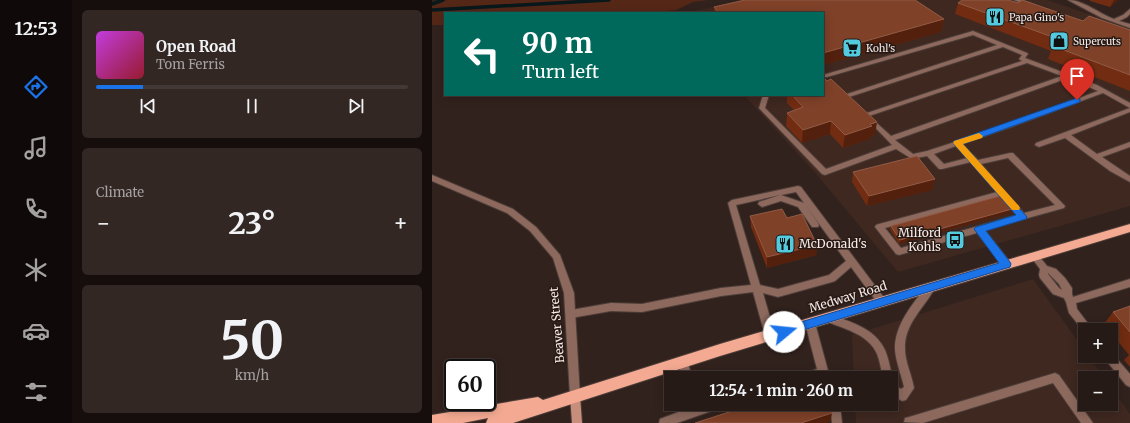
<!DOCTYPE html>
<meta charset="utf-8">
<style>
:root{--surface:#261a16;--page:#322723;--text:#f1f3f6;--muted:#a4a1a1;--line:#423835;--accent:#1a73e8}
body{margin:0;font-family:Merriweather,serif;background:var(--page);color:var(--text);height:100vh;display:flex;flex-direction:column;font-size:15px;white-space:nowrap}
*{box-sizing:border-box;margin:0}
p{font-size:13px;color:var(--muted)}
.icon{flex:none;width:22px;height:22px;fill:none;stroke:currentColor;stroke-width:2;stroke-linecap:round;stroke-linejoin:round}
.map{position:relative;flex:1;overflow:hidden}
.side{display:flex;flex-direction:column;gap:10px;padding:10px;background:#150e0c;width:360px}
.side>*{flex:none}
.top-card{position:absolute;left:12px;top:12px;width:380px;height:84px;border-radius:0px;box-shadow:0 2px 10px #0003,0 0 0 1px var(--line);background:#00695c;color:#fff;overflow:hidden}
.fabs{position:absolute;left:646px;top:323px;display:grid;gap:8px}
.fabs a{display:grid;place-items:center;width:40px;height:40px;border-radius:0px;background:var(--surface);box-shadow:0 2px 10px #0003,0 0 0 1px var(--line);font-size:20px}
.speed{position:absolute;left:12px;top:359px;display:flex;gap:8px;font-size:20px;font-weight:700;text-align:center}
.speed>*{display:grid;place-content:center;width:52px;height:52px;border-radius:50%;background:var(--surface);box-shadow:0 2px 10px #0003,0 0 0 1px var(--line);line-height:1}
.speed .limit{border:2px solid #111;border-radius:6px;background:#fff;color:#111}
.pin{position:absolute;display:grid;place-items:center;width:34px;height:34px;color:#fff;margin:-41px -17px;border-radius:50% 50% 50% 0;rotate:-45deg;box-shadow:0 0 4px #0007}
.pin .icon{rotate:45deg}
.me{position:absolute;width:44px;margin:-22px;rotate:73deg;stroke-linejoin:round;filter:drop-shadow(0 0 3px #0008)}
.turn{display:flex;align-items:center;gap:14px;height:84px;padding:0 12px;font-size:18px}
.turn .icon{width:52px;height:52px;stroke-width:2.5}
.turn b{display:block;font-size:28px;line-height:34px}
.big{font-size:30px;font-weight:700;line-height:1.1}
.side .widget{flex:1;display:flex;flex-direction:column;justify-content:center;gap:6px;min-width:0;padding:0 14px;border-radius:6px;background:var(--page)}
.side .dial{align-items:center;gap:0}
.dial b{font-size:52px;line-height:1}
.song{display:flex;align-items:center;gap:12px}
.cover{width:48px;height:48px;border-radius:6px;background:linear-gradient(135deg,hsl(290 70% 55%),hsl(350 70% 35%))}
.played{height:4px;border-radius:2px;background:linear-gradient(90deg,var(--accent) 15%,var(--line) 15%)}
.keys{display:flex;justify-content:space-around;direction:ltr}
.heat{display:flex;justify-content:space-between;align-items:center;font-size:22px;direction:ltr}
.trip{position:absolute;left:232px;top:371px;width:234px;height:40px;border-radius:0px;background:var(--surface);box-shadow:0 2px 10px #0003,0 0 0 1px var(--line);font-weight:700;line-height:40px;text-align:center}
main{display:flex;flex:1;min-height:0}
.menu{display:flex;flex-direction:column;width:72px;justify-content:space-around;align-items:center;background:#0f0a09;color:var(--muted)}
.menu .icon{width:28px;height:28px}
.menu .active{color:var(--accent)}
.menu b{font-size:18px;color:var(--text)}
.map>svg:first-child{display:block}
.built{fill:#3e2820}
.green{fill:#552717}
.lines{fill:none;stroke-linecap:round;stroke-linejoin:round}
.stream{stroke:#08181b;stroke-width:3.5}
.service-casing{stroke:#4d3e39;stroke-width:2}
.tertiary-casing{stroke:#4d3e39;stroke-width:2}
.secondary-casing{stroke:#4d3e39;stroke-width:2}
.primary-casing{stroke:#4d3e39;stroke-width:2}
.service{fill:#8d695d;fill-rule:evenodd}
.tertiary{fill:#8d695d;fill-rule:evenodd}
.secondary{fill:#c78e7b;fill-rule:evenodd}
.primary{fill:#f4aa92;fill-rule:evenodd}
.wall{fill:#712c11}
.shaded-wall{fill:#52200c}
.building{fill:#7f4128;stroke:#925b46}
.route{fill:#1a73e8;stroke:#114b97}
.slow{fill:#f59e0b}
.labels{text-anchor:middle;stroke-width:3;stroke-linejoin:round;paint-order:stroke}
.far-poi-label{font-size:10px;fill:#f5eae6;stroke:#281914;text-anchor:start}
.poi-label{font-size:12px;fill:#f5eae6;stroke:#281914;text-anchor:end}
.street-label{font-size:12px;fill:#f5eae6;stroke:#281914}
</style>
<main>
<nav class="menu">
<b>12:53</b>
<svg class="icon active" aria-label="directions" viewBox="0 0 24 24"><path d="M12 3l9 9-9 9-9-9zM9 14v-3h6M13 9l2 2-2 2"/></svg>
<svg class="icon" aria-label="music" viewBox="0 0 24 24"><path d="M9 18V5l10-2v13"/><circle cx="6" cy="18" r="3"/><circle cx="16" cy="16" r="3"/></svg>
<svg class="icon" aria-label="phone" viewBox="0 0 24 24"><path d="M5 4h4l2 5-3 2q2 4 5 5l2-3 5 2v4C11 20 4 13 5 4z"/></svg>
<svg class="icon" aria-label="climate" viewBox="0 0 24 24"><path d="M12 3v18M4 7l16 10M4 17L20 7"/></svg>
<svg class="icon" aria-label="car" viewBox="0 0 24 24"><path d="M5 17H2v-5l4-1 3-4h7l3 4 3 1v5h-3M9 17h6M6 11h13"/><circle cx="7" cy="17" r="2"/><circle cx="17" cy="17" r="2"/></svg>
<svg class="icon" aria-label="filters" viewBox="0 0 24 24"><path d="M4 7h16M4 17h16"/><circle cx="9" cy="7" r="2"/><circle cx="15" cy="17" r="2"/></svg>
</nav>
<section class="side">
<div class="widget">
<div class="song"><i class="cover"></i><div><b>Open Road</b><p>Tom Ferris</p></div></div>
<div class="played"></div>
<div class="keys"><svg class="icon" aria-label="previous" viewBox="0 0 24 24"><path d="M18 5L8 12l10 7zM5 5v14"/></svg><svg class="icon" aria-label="pause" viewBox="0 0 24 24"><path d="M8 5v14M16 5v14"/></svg><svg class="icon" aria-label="next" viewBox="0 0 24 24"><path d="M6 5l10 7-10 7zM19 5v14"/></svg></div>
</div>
<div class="widget"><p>Climate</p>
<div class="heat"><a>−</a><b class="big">23°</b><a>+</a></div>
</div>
<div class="widget dial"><b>50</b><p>km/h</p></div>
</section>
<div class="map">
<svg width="698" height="423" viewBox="0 0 698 423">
<rect width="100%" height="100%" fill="#32221d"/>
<g class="built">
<polygon points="310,0 615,0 698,28 698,206 466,272 386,176 312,95 391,95 391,13 254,13"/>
<polygon points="601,279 653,351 653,356 656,356 672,378 653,378 653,404 679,404 679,387 698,414 698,423 424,423 423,404 459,404 459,378 422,378 420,335"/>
</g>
<polygon class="green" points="17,0 275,0 261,2 244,10 213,13 13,13 13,25 0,25 0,2"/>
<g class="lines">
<g class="stream">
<polyline points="0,4 11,0"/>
<polyline points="0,10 177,0"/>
</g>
<defs>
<g id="service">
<polygon points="582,0 590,0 603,5 600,7"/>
<path d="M636 0C651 0 668 14 682 19L691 15 698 9V14L695 17 687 21 698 24V28L670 18Z"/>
<path d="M541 31 595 53 596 54 593 58 665 85 698 103V108L671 93 582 126 530 144 546 160 578 153H581L633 206 632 208 553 230 578 262 579 264 578 266 575 267 572 266 545 233 467 255 464 254 443 227 444 225 447 224 565 192 539 162 510 169H507L495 156 480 159 464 149 393 175 390 174 327 108 331 95H337L333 108 394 169 460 145 435 119 434 117 432 116V114L590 61 587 59 590 55 571 47 414 98 412 97V95L565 45 541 35 395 77H391V75ZM595 63 630 76 459 136 437 116ZM636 78 666 91 578 124 495 151 481 154 463 140ZM524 146 535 158 512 164 502 154ZM576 158 623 205 592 213 549 164ZM569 196 585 215 469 248 453 228Z"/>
<polygon points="698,108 698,112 639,135 665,154 698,142 698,147 670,157 698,176 698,182 678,171 633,138 607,147 603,145 604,143"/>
<path d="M366 186 369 187 453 299 455 302 453 305 450 306 447 305 419 267 403 281 400 282 346 297 331 293 343 335 341 338 338 339 335 338 333 335 321 292 289 296 210 312 179 311 139 318 136 317 134 314 136 311 139 310 179 303 210 304 289 288 319 285 296 203 300 200ZM364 192 414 261 397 275 346 289 328 285 304 205 348 195 327 202 326 204 330 207 349 201 366 207 380 227H386L387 225 386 223 372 203 349 195Z"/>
<path d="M603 254 606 255 615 266 624 269 633 278 640 288V294L641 297 698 279V287L644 303 645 309 661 330H653V333L637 313 634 302 632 298 621 294 608 278 607 275 608 269 599 257 600 255ZM616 273 627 284 630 290 627 288 616 274Z"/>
<path d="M498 284 501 285 503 288C492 308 472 324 473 349 473 362 480 375 482 388L474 400 470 401 459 394V383L469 389 472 387C469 374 464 362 463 350 462 325 481 304 495 285Z"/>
<path d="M396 314C417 321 443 328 453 350 457 359 458 369 461 378L460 381 459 378H451C449 370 448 361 445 354 437 334 410 328 393 321L391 318 393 315Z"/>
<polygon points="378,319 381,320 383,323 398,378 367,378 368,375 385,369 373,323 375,320"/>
<polygon points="679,352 698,374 698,387 694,385 673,359 672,356 679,356"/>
<polygon points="251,357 255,359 260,378 250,378 246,362 247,359"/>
<polygon points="623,373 627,375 661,423 649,423 621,383 491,423 472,422 473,418 477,417"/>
<polygon points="268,404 289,404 288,408 245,423 227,423 228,419"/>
<polygon points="398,404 408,404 410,423 400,423"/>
</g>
<polygon id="tertiary" points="0,175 81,209 104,227 128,255 142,293 148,396 147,400 143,401 139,400 138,396 132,293 121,258 98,231 75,213 0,181"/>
<polygon id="secondary" points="143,391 147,392 148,396 150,423 140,423 138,396 139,392"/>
<polygon id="primary" points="698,224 698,232 288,356 81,423 54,423 56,418 31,423 0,423 0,415 106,397 111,400 288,344"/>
</defs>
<use href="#service" class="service-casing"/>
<use href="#tertiary" class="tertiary-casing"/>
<use href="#secondary" class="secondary-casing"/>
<use href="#primary" class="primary-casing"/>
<use href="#service" class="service"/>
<use href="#tertiary" class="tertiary"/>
<use href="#secondary" class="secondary"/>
<use href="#primary" class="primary"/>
</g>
<g class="wall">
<polygon points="313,0 483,0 512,19 509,32 391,65 391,13 282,13 282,7"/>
<polygon points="658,0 686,0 678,7 658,1"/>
<polygon points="526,3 586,3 651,21 698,30 698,91 616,59 619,51 523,14"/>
<polygon points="355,95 391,95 443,135 439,136 438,139 411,148 398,134 370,143 354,126 355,113 362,110 355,103"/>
<polygon points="421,172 503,179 500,190 435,206 420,182"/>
<polygon points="578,213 467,244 458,229 459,226"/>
<polygon points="318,216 355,218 385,245 384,255 335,268 319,227"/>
<polygon points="698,306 698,367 692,360 697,355 679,333 679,330 676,330 672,324 681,312"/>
</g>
<g class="shaded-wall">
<polygon points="682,0 686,0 678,7"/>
<polygon points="512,19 509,32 391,65 391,53"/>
<polygon points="399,121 398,134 370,143 371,130"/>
<polygon points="445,122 443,135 439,136 438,139 411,148 413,135"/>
<polygon points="503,179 500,190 435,206 437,196"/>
<polygon points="580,209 578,213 467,244 468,240"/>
<polygon points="385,245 384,255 335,268 335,257"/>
<polygon points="400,413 398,422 394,423 369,423"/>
</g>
<g class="building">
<polygon points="313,0 483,0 512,19 391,53 391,13 287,13 282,7"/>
<polygon points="530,0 576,0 586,3 590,0 651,21 657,16 698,30 698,75 621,46 629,40 526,3"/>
<polygon points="393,79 395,81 399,79 445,122 438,124 440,126 413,135 399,121 371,130 355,113 371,107 360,95 391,95 391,80"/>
<polygon points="485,156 503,179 437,196 421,172"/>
<polygon points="568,196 580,209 468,240 459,226"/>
<polygon points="350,209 355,218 370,214 385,245 335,257 318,216"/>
<polygon points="698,306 698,332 681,312"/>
<polygon points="322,404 398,404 400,413 369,423 263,423"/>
</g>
<polygon class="route" points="645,98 648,99 648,102 531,144 595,217 594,219 554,231 578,262 579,264 578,267 352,336 348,335 346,332 348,328 352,327 567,263 542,229 544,227 584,215 521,143 522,141"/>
<polygon class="slow" points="547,133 551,136 550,138 531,144 587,206 588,208 587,210 580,210 521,143 522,141"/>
<defs>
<symbol id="restaurant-square" viewBox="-11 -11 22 22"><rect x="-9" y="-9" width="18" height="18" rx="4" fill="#54cade" stroke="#281914"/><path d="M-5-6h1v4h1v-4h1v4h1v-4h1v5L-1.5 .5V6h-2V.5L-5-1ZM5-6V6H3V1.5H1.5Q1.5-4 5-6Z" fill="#111"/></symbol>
<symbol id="shop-square" viewBox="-11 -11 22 22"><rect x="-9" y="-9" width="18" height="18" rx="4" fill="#54cade" stroke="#281914"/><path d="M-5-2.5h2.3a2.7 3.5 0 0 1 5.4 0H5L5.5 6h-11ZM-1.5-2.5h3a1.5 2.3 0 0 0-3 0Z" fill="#111"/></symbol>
<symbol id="supermarket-square" viewBox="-11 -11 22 22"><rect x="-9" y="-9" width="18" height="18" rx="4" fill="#54cade" stroke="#281914"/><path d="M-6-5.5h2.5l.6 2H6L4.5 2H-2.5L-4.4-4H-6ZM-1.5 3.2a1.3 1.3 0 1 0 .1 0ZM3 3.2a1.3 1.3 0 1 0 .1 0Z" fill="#111"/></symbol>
<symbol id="bus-square" viewBox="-11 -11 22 22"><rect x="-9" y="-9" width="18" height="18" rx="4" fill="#54cade" stroke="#281914"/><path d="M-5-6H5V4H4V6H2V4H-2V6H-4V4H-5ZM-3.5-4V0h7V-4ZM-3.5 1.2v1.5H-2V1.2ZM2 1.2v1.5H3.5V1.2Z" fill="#111"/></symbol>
</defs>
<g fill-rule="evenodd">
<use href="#restaurant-square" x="552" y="6" width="22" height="22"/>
<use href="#shop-square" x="616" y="30" width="22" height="22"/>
<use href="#supermarket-square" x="409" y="37" width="22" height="22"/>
<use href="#bus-square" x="512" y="229" width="22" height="22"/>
<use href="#restaurant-square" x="342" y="233" width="22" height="22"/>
</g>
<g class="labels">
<g class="far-poi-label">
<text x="577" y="21">Papa Gino's</text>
<text x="641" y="45">Supercuts</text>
<text x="434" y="52">Kohl's</text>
</g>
<g class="poi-label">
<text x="509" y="237">Milford<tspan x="509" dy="14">Kohls</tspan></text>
<text x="367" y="248" text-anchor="start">McDonald's</text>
</g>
<g class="street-label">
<text transform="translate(416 297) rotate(-17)" y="4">Medway Road</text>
<text transform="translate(125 325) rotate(-95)" y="4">Beaver Street</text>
</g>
</g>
</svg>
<div class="fabs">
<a>+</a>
<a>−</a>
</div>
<div class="speed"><div class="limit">60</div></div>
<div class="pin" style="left:645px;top:100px;background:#d93025"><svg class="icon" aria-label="arrive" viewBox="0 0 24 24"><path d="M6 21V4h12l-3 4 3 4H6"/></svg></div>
<svg class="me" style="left:352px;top:332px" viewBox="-20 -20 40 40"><circle r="19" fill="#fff"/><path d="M0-13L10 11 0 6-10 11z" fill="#1a73e8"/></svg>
<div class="trip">12:54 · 1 min · 260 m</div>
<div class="top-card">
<div class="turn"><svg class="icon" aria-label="left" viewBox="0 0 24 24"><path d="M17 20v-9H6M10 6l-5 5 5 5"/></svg><div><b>90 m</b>Turn left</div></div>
</div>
</div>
</main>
